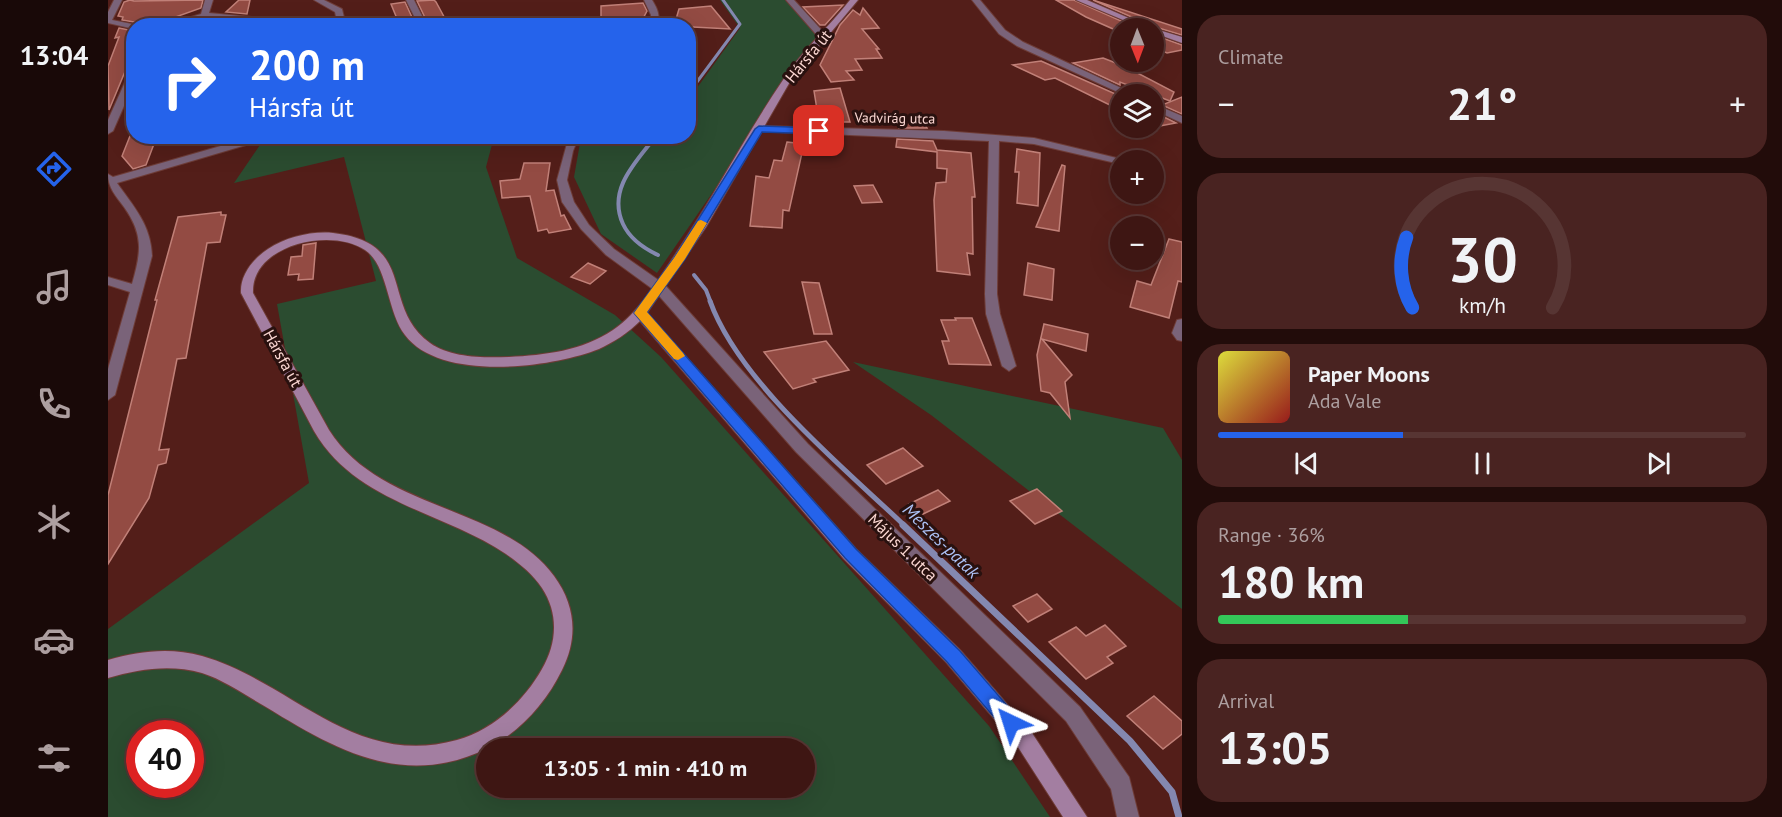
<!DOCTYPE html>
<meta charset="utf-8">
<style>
:root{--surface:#3e1613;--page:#492321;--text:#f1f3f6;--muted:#ad9fa0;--line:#573533;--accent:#2563eb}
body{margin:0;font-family:"PT Sans",sans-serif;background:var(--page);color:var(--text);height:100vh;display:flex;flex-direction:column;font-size:22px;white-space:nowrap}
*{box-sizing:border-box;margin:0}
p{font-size:20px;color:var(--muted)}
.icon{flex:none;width:33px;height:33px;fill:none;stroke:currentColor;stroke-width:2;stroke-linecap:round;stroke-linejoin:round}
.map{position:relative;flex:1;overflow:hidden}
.sheet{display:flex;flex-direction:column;gap:15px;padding:15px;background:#220c0a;width:600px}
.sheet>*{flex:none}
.banner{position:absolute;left:18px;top:18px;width:570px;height:126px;border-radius:24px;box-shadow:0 6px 24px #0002,0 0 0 2px var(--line);background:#2563eb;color:#fff;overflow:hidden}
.needle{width:39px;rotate:179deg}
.controls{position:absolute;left:1002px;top:18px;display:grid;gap:12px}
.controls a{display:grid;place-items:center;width:54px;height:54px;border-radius:50%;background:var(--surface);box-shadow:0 6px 24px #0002,0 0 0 2px var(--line);font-size:30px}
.speed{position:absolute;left:18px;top:720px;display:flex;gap:12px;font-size:30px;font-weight:700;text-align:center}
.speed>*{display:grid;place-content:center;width:78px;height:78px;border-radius:50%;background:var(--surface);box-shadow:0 6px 24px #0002,0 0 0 2px var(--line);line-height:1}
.speed .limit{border:9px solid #d22;background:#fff;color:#111}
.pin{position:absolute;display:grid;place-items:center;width:51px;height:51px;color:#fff;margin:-26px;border-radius:12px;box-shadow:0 3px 9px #0006}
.me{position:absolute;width:66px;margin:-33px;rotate:319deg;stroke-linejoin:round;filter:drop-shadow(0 0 4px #0008)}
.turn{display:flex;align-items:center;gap:21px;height:126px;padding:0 24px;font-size:27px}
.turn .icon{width:78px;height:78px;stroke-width:2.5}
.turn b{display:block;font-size:42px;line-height:51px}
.big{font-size:45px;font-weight:700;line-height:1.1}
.sheet .tile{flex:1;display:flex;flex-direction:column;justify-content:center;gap:9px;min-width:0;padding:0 21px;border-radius:24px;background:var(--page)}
.sheet .dial{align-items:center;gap:0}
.dial svg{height:156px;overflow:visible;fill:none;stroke:var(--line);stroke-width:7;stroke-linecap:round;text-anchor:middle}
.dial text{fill:var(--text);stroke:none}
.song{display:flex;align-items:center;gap:18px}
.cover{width:72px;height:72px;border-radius:9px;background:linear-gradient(135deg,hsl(60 70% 55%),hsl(0 70% 35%))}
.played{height:6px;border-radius:3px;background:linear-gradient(90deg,var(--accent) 35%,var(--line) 35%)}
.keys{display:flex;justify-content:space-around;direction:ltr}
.heat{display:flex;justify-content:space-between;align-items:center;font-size:33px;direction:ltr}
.charge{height:9px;border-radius:4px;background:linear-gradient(90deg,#34c759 36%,var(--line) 0)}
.trip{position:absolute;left:368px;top:738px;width:339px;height:60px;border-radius:30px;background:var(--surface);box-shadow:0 6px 24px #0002,0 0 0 2px var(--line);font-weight:700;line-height:60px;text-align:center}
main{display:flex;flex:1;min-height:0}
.tab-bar{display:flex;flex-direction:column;width:108px;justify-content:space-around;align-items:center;background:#190908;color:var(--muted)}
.tab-bar .icon{width:42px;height:42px}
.tab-bar .selected{color:var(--accent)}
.tab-bar b{font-size:27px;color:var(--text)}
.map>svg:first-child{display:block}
.green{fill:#2b4c30;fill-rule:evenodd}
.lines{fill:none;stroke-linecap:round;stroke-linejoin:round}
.stream-far3{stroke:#8488b0;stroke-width:3}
.stream-far2{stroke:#8488b0;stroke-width:4}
.stream-far1{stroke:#8488b0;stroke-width:5}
.stream{stroke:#8488b0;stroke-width:7}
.building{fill:#934b43;stroke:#c18078;stroke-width:1.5}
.street-casing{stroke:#6e3c37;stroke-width:2}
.secondary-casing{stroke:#6e3c37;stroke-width:2}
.street{fill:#7a6379;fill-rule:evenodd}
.secondary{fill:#a37ea1;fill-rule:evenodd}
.route{fill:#2563eb;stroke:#184099;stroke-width:1.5}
.slow{fill:#f59e0b}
.labels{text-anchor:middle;stroke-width:6;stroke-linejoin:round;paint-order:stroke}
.far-street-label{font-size:14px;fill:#fcd8d3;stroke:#29110f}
.street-label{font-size:16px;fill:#fcd8d3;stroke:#29110f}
.water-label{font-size:18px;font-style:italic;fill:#acc1f5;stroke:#29110f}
</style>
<main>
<nav class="tab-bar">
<b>13:04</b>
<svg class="icon selected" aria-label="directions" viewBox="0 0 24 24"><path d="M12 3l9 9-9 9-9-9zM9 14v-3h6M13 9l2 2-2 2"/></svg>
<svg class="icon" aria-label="music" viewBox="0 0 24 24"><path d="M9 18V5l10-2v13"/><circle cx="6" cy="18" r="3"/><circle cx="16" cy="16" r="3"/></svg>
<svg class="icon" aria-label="phone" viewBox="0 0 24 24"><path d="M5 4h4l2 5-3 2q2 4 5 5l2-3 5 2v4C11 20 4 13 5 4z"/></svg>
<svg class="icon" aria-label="climate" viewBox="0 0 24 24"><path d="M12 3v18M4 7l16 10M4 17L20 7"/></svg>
<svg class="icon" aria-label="car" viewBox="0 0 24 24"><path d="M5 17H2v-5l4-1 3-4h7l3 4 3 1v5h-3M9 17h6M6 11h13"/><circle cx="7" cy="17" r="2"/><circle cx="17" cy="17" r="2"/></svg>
<svg class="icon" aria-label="filters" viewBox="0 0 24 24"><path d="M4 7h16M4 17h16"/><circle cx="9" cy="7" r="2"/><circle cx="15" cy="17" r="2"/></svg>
</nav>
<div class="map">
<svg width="1074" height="817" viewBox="0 0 1074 817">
<rect width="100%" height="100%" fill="#531e19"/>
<g class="green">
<polygon points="612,0 680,0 711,38 549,273 493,234 466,177 472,143 546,146 553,137 580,136 581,99 632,28"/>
<path d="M158 136 386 137 378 167 409 258 507 315 553 357 881 726 942 817H0V629L201 483 169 304 268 281 236 157 126 183ZM32 734H82V784H32ZM378 748H696V788H378Z"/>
<polygon points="745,362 1055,428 1074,460 1074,609 823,415"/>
</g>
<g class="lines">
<polyline class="stream-far3" points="580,94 632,24 615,0"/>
<g class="stream-far2">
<path d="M548 136C528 162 499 189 515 224 522 239 535 248 550 255"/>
<polyline points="586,275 598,290 603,303"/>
</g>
<path class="stream-far1" d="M602 301C631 382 735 467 797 526"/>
<polyline class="stream" points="795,525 1022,741 1064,792 1071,817"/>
</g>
<g class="building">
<polygon points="22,0 26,1 95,0 93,8 62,19 26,22 14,20 15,17 10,16 16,2"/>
<polygon points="131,0 142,0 139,14 118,12"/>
<polygon points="326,0 328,2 340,24 321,26 309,1"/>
<polygon points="948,0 966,0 1029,28 1012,28 1012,32 978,17"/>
<polygon points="985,0 1074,29 1074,35 1044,26"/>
<polygon points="297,2 308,26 292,26 283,4"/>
<polygon points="535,3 539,11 531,26 511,26 516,17 493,18 493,6"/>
<polygon points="735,5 717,25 712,25 695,7"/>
<polygon points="603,6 622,29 566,26 571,9"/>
<polygon points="755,8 771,28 754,29 771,49 768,49 774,58 747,59 754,70 738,71 746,80 723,82 712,65 732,25 745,10 752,15"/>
<polygon points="11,28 26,31 26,50 1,110 0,66 11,37 7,38"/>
<polygon points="1046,35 1074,45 1074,50 1059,53 1046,47"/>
<polygon points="995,58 1018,67 1066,92 1062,101 1012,82 1012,85 965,63"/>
<polygon points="933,61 1012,96 1012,110 947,78 937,80 905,65"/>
<polygon points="732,88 742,122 711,122 706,91"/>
<polygon points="1074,97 1074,114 1054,105"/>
<polygon points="1046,112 1068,123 1046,127"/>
<polygon points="792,117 813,117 819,128 791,128"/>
<polygon points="22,136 49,136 38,165 25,169 14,156"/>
<polygon points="789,139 825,141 829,150 863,153 867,197 864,197 865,254 859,253 862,275 829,271 826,200 828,183 838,182 839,169 829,168 829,152 788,147"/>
<polygon points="679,142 696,144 681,211 675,210 674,228 642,226 648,176 661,178 666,160 674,161"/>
<polygon points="909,149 932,153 930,206 909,203 911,172 907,172"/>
<polygon points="416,163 442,163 438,191 446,190 453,216 456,215 463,229 441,233 439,229 430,231 422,196 394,198 392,181 412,179"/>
<polygon points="954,165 957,166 951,231 928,227"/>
<polygon points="765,185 774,202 754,203 746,186"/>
<polygon points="113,212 113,215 118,215 112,242 99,243 78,358 69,359 51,450 61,449 58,463 50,465 41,498 0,564 0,495 49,300 47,300 70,217"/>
<polygon points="1061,239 1074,242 1074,282 1070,281 1061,318 1022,307 1029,281 1043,285"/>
<polygon points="208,243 205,279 190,280 191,274 180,275 183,257 194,256 195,245"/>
<polygon points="480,263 498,271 482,284 463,277"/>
<polygon points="920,263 946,269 944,300 916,295"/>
<polygon points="694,282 711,283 724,334 706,334"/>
<polygon points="847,318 864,318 883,365 841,364 834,341 841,341 833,320 848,320"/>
<polygon points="936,324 980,334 978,351 934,339 964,375 957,382 962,418 942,393 933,391 929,355"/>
<polygon points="718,341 741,370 705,379 708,382 685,389 656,352"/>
<polygon points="795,448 815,466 778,484 759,465"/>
<polygon points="929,489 954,511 927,524 902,501"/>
<polygon points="830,490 842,501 813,515 801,504"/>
<polygon points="929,594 944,609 920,622 905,606"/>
<polygon points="997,625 1018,646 999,657 1005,663 978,679 941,642 968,627 978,636"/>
<polygon points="1046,696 1074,721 1074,734 1055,749 1019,716"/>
</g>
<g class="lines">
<defs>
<g id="street">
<polygon points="6,0 14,0 4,20 29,25 26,26 26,29 0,23 0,12"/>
<polygon points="97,0 105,0 101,13 144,17 162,26 97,17 68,26 53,26 93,14"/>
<polygon points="206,0 216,0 234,9 238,26 230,26 227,12"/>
<polygon points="298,0 306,0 319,26 311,26"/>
<path d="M536 0H544C549 8 553 16 549 26H541L543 15Z"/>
<polygon points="678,0 686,0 719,36 719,40 713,40"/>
<polygon points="864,0 872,0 897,30 915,42 1026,94 1014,94 909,46 891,34"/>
<polygon points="26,68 26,83 5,131 0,134 0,120 22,71"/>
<polygon points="1046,104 1074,116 1074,123 1046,110"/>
<polygon points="651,126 836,131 926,138 1017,160 1012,160 1012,164 926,144 891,141 889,294 892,314 908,366 901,371 894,366 878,314 877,294 881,141 647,131 647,127"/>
<path d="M137 136H150L138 145 9 183C26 207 43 225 44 256L7 395 0 400V369L22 292 0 285V277L24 284C33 253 36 235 16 207 8 196 0 188 0 174L5 177 130 141Z"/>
<polygon points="461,136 471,136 465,151 459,180 466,202 481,225 506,249 556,284 700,444 972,707 1021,777 1031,817 1009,817 1003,789 958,721 688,452 546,290 498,255 473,229 454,202 449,180"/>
<polygon points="1074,319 1074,341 1069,340 1064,333 1069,320"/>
</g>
<g id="secondary">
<path d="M742 0H750L683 80 598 227 539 313 748 549 852 650 924 733 979 817H955L910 747 838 662 736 559 532 321C520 333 506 342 491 349 443 368 332 382 297 335 279 312 280 265 257 250 224 227 143 244 145 293L221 430C272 511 394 505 446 576 468 606 470 638 454 670 436 707 406 738 369 753 290 786 225 748 158 707 137 695 116 680 94 673 62 664 31 669 0 678V660C31 651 62 647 94 656 184 682 246 769 349 740 385 730 416 701 434 669 449 643 451 614 434 588 425 574 411 563 398 554 334 511 248 503 206 431L133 293C132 275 145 259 160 249 178 237 204 231 225 233 311 243 271 306 322 343 343 358 376 358 401 357 437 355 474 351 505 330 530 313 547 285 563 261 603 202 635 139 675 80 693 52 721 27 742 0Z"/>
<polygon points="968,0 979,0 1044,28 1074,37 1074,43 1046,33 1046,28 1034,28"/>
</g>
</defs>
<use href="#street" class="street-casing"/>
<use href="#secondary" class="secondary-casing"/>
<use href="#street" class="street"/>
<use href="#secondary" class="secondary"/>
</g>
<polygon class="route" points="651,126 711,128 716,131 711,134 654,132 577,259 539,312 748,549 852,651 909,717 912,723 909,729 903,732 896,729 839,662 737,558 526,313 566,258 647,129"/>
<polygon class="slow" points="593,220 599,223 577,259 539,312 575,353 577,356 570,360 566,359 526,313 566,258 590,221"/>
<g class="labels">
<g class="far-street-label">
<text transform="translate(787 118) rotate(1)" y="5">Vadvirág utca</text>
</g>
<g class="street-label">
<text transform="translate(700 56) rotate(-51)" y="6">Hársfa út</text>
<text transform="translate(175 358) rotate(61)" y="6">Hársfa út</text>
<text transform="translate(795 547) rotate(44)" y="6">Május 1. utca</text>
</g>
<g class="water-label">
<text transform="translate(833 541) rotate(44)" y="6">Meszes-patak</text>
</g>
</g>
</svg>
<div class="controls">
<a><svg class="needle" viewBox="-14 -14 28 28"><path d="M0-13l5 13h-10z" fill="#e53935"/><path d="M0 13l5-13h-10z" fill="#ad9fa0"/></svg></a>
<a><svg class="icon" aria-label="layers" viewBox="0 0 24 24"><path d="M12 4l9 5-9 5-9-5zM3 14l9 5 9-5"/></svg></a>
<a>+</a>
<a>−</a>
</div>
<div class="speed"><div class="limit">40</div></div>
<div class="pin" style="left:711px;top:131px;background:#d93025"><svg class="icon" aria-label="arrive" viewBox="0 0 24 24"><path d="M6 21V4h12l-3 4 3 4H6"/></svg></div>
<svg class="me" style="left:903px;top:723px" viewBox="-20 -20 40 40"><path d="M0-17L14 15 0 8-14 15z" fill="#2563eb" stroke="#fff" stroke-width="4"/></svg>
<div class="trip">13:05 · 1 min · 410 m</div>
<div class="banner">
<div class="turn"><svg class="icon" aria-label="right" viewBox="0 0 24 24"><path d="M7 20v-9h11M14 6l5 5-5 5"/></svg><div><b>200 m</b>Hársfa út</div></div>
</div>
</div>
<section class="sheet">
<div class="tile"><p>Climate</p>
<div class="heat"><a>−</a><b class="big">21°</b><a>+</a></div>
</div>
<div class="tile dial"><svg viewBox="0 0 100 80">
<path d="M14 69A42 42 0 1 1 86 69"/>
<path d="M14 69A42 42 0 0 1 11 33" stroke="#2563eb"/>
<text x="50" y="56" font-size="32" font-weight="700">30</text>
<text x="50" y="72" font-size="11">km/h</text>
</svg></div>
<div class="tile">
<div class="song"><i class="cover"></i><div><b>Paper Moons</b><p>Ada Vale</p></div></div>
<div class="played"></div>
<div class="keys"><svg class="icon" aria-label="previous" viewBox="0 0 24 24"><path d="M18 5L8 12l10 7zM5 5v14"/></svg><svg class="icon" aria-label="pause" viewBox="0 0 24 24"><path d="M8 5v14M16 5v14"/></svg><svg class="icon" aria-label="next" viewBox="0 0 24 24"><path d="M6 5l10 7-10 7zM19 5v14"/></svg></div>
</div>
<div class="tile"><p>Range · 36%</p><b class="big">180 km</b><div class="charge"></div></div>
<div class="tile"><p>Arrival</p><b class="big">13:05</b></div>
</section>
</main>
